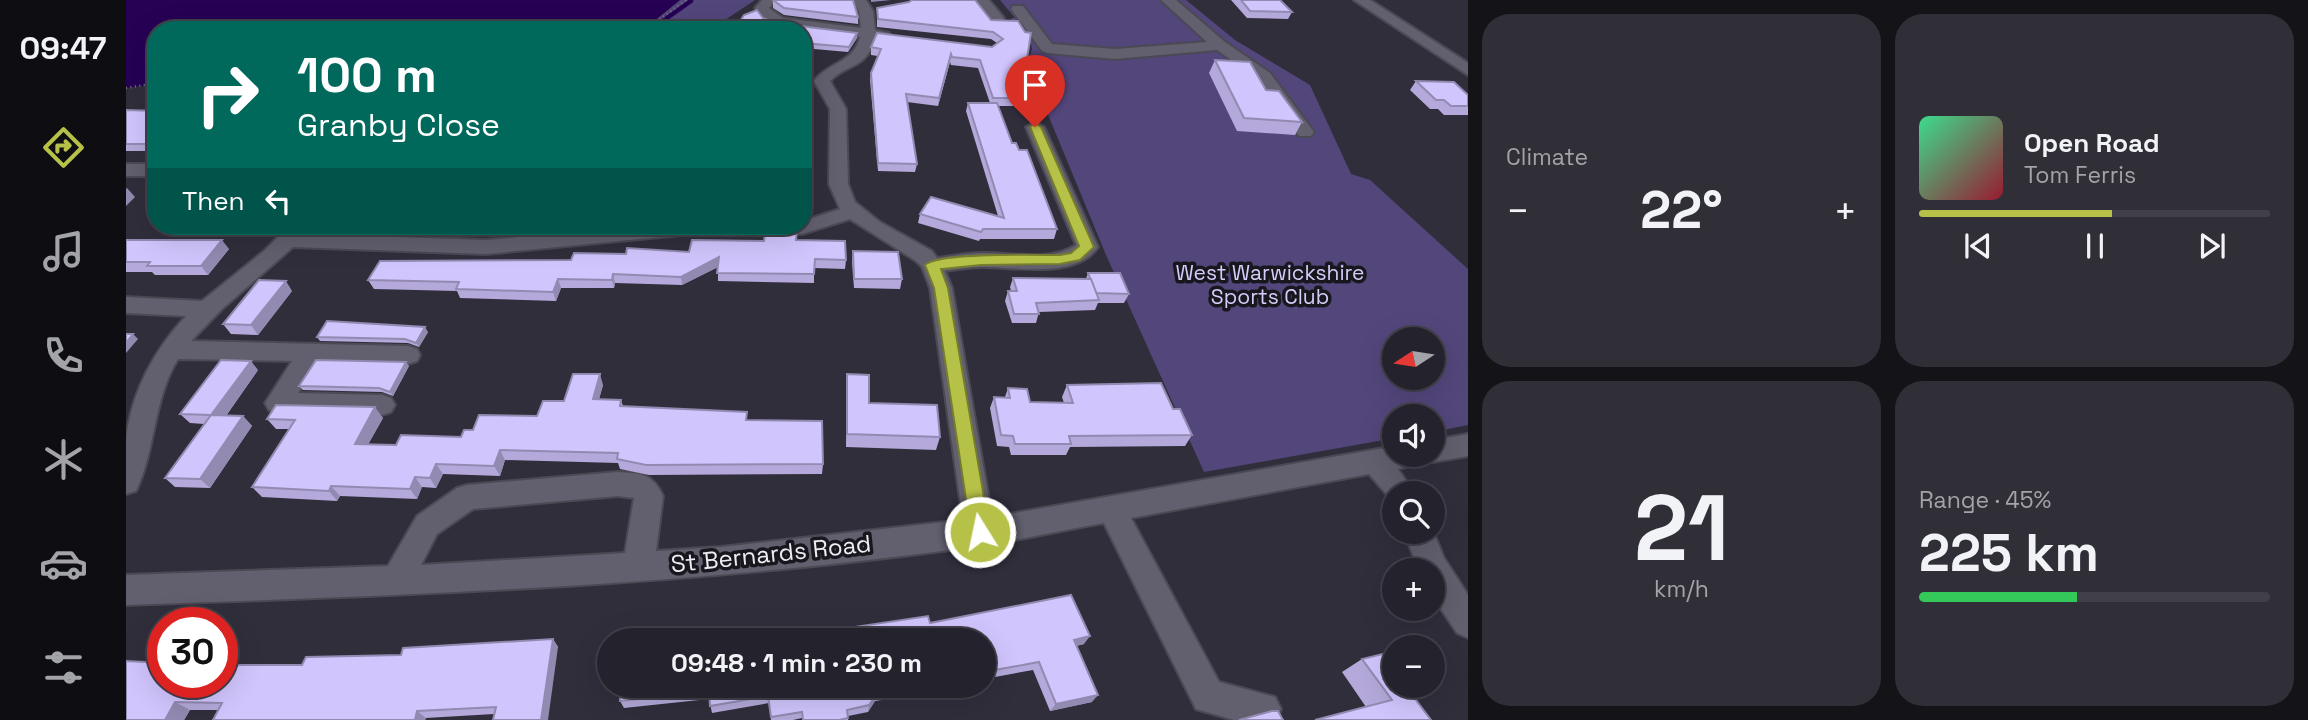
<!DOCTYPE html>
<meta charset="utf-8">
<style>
:root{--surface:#24222c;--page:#302f38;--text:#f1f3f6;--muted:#a3a4a9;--line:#413f48;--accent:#b6c148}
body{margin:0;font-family:"Space Grotesk",sans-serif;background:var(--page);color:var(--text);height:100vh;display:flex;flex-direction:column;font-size:26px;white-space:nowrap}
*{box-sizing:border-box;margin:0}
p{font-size:23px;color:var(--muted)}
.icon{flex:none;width:38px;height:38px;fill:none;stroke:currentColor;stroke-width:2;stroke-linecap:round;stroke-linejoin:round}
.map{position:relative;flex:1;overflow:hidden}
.drawer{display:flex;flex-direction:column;gap:14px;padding:14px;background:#141318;width:840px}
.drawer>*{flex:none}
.hud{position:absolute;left:21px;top:21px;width:665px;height:214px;border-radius:28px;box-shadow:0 7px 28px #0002,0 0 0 2px var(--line);background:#00695c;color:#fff;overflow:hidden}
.needle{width:46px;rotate:258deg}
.controls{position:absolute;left:1256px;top:327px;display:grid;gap:14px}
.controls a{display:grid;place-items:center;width:63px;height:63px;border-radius:50%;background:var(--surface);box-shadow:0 7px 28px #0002,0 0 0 2px var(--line);font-size:35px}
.speed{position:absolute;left:21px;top:607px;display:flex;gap:14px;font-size:35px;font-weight:700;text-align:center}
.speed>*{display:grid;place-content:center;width:91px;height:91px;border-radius:50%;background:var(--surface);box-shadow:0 7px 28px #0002,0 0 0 2px var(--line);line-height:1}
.speed .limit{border:10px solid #d22;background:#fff;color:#111}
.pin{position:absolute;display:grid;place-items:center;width:60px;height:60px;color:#fff;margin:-72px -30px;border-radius:50% 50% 50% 0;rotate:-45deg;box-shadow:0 0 7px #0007}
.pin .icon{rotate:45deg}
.me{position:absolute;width:77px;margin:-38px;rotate:350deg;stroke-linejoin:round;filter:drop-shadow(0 0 5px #0008)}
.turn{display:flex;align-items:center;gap:24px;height:147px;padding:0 35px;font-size:32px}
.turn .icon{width:91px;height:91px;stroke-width:2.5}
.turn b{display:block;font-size:49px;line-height:60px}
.then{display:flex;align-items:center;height:66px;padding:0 35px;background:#0003;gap:14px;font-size:26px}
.big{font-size:52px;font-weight:800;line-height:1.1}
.drawer .card{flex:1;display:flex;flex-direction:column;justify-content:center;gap:10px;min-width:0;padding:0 24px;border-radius:28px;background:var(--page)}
.drawer .dial{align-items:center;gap:0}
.dial b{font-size:91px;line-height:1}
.song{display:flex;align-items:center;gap:21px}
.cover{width:84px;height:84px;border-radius:10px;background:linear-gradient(135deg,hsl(150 70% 55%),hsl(350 70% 35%))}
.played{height:7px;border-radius:4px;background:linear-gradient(90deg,var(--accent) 55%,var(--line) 55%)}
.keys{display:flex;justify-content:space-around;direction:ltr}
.heat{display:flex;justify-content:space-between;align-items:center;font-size:38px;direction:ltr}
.charge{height:10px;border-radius:5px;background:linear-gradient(90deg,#34c759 45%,var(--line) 0)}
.drawer .tiles{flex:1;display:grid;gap:14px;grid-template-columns:repeat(2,1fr)}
.trip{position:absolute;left:471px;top:628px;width:399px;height:70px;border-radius:35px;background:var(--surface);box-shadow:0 7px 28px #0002,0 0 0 2px var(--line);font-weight:800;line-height:70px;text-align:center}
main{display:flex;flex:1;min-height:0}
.dock{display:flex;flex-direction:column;width:126px;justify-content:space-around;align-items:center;background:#0e0e12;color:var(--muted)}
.dock .icon{width:49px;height:49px}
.dock .current{color:var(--accent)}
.dock b{font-size:32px;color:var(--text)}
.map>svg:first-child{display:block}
.green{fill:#53467b;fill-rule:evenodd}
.water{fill:#260154}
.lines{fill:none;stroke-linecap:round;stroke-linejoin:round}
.stream{stroke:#260154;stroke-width:4.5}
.minor-casing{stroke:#4b4954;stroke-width:4}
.path{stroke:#777681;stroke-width:2.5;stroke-dasharray:1 3.5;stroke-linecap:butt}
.minor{fill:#625f6e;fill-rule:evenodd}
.wall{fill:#b4a9da}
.shaded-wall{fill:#928ab1}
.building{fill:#d1c5fd;stroke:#928ab1;stroke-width:2}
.route{fill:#b6c148;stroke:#767d2f;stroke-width:2}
.labels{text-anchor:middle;stroke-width:7;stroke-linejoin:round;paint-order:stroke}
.park-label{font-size:21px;fill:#d5ccfa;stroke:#18171d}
.near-street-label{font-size:24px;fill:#edecf4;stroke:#18171d}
</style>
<main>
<nav class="dock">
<b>09:47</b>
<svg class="icon current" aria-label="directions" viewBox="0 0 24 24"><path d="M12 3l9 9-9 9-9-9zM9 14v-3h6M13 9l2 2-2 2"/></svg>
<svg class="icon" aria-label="music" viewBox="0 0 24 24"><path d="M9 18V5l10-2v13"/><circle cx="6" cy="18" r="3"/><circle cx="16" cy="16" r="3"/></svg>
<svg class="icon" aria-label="phone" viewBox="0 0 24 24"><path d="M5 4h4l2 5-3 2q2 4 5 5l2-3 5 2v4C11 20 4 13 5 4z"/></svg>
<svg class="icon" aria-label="climate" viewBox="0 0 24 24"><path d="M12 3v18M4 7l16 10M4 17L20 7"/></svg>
<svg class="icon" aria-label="car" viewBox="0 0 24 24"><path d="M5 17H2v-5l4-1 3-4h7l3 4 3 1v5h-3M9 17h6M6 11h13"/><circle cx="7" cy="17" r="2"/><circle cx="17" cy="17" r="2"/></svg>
<svg class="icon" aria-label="filters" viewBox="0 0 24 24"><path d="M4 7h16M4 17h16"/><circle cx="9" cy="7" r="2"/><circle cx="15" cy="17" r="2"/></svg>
</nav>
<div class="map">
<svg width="1342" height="720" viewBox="0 0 1342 720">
<rect width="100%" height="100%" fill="#302e3b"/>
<g class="green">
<polygon points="554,0 629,0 584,30 517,30"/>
<path d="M874 0H1060L1109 40 1184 85 1225 174 1244 180 1342 269V425L1307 432V416H1269V438L1078 472 980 255 911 88 895 83 906 49 905 44 899 43 885 18H889ZM1269 340H1307V378H1269Z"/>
</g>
<polygon class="water" points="0,0 554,0 517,30 30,30 30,84 0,88"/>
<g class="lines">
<polyline class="stream" points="524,30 565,1"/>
<defs>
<g id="minor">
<path d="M636 0H650L643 8 657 18 735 28 733 11 726 0H740L747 11 749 30 763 33 765 36 758 40 749 39C740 69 722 63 704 81L720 109 722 184 729 202 754 222 806 251 811 258C826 256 841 253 856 253 887 252 922 263 950 245L900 127 909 122 918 127 972 247C951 279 889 267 857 267 845 267 832 269 819 271L826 288 866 517 1269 446V455H1307V440L1342 434V456L1307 462 1297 457 1294 463 1272 469 1289 494H1269V504L1243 474 1005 518 1093 682 1149 697 1155 709 1150 720H1108L1070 709 978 523C936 530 895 540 853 546 570 586 285 595 0 605V575L262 566 291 516 331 488 341 485 492 472C515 473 527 474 537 496L530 551 595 547 837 520 804 288 796 267 790 261 724 219 676 234 586 232 360 254 167 247 96 309 65 341 282 346 291 349 294 355 291 361 282 364 192 362 172 393 256 395 265 398 269 405 265 412 256 415 152 413 143 410 139 403 166 361 52 359C27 399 30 449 10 491L0 494C0 476 0 458 0 440 5 393 28 350 60 316L0 313V297L76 301 138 251 163 226H181L182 228 178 234 360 240 524 226H677V221L714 209 703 184 704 109 688 81C702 62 728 63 734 37L649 25 638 20 629 8ZM492 496 508 498 499 553 295 565 311 534 347 509Z"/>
<polygon points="849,0 863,0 878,18 876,21 866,21"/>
<polygon points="1035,0 1050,0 1099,42 1144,73 1188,132 1185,136 1173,136 1132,79 1091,50 989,59 921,53 916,51 885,9 887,6 897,6 926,44 989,49 1081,42"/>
<polygon points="1228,0 1244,0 1342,63 1342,75"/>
<rect x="0" y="164" width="30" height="12"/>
<polygon points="1307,531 1318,558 1342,595 1342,638 1331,633 1307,597 1307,570 1293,570 1278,532"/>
</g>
</defs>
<use href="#minor" class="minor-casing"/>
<g class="path">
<polyline points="519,30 560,0"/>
<polyline points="0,88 30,83"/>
</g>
<use href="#minor" class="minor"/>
</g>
<g class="wall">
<polygon points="647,0 732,17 732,24 658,15 647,8"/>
<polygon points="1105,0 1154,0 1166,12 1162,19 1121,18"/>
<polygon points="783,2 865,20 892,21 895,98 893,106 872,106 886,143 931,229 928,239 854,239 853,241 792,223 794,214 872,216 840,111 842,103 864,103 852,68 825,65 824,62 812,106 781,102 791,164 789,172 752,171 744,80 745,73 752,56 745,55 745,47 866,47 871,43 865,39 751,27 751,8"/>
<polygon points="637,18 649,23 731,38 722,52 677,48 677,30 608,30"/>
<polygon points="1089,60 1140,90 1176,122 1169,135 1111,131 1083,73"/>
<polygon points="1290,81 1342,106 1342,115 1318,115 1312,109 1304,109 1284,90"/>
<polygon points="0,110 30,111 30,151 0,151"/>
<rect x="677" y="133" width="6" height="34"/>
<polygon points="99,226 133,226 127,233 101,232 97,227"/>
<polygon points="0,240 103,249 82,275 29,275 26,272 0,272"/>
<polygon points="671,240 720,260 719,269 688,268 688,283 592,281 592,267 556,285 489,283 488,288 435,288 430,301 334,298 331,291 248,289 242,280 500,254 563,252 638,241"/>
<polygon points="727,251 776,279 774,289 728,288 726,261"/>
<polygon points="962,273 1003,294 998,303 972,303 969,310 913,312 910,323 886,323 879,301 882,291 885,291 884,287 887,278 960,279"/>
<polygon points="166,291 132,335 105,334 97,324"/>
<polygon points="302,332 293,347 282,343 194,341 191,337"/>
<polygon points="283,366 267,396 256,392 177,390 173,386"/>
<polygon points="132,370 100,416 117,416 126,426 84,488 49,487 39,478 78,424 64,423 54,414"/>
<polygon points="721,374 743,403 814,437 810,450 720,447"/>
<polygon points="477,385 473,399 495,400 497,406 622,420 697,464 696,474 523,475 494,469 492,463 379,460 374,476 317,474 310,488 296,487 291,499 214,496 211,501 136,497 126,487 163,429 150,429 141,419 257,418 242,444 270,445 335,437 347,430 411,416 438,401"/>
<polygon points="941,385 1047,409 1066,435 1059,446 944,447 940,455 885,455 883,447 871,446 864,408 868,397 879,397 882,388 904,402 938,403 936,397"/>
<polygon points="804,623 958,644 950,646 966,702 924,711 907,670 858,679 858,640"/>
<polygon points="427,639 432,647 368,714 300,718 299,720 87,720 92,710 64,710 58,720 37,682 176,665"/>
<polygon points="1236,659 1302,692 1289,699 1240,707 1216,672"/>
<polygon points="495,686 820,686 817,691 749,701 742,712 722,716 722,720 676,720 676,718 667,720 645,720 643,703 586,713 583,699 498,708 494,701"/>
</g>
<g class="shaded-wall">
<polygon points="745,0 765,0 745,2"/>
<polygon points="731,33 731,38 722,52 723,47"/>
<polygon points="825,54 824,62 812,106 813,98"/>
<polygon points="1,188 9,197 0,206 0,189"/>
<polygon points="126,226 133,226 127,233 124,228"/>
<polygon points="96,240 103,249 82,275 75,266"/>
<polygon points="593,257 594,266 556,285 555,277"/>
<polygon points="487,274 489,283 488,288 486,280"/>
<polygon points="432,279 435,288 430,301 427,292"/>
<polygon points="160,281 166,291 132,335 125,325"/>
<polygon points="299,327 302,332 293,347 290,343"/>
<polygon points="7,334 12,339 0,353 0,343"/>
<polygon points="125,361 132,370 94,424 85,415"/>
<polygon points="280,362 283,366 267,396 264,392"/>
<polygon points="474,374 477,385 470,410 467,399"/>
<polygon points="249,407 257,418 237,454 229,444"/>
<polygon points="117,416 126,426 84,488 74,479"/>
<polygon points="374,450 379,460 374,476 368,466"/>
<polygon points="310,464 317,474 310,488 304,478"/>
<polygon points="289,477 296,487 291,499 284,489"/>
<polygon points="205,486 214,496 211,501 203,491"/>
<polygon points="964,636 958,644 942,648 948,640"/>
<polygon points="427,639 432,647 422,720 415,720"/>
<polygon points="1302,692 1279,704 1287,696"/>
<polygon points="751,694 749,701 742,712 743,705"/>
<polygon points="972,695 966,702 924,711 930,704"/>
<polygon points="49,702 64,710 58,720 39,720"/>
<polygon points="291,711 300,718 299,720 289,720"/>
</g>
<g class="building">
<polygon points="647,0 727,0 732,17 658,8"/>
<polygon points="786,0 849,0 865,20 892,21 899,32 905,33 895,98 867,98 854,60 826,57 825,54 813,98 780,94 791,164 752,163 745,73 755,49 745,47 751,33 866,47 877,39 867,32 752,19 751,8 783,2"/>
<polygon points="1115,0 1154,0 1166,12 1124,11"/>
<polygon points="631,10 637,18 649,23 731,33 723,47 677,43 677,30 608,30 618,15"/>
<polygon points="1089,60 1124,62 1140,90 1153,91 1176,122 1118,118"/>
<polygon points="1290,81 1328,82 1342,95 1342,106 1325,106 1318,100 1310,100"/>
<polygon points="842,103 871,103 886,143 890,143 893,150 901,150 931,229 857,229 855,232 794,214 805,197 878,218"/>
<polygon points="0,110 30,111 30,144 0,144"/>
<rect x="677" y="133" width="6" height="25"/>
<polygon points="99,226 126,226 124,228 97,227"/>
<polygon points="640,227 671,228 670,240 719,241 720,260 689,259 688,274 591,273 593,257 555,277 487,274 486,280 432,279 427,292 330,289 333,282 242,280 254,261 445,260 448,253 500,254 501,248 563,252 566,240 638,241"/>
<polygon points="0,240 96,240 75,266 21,266 24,262 0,262"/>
<polygon points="727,251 772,252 776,279 728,279"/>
<polygon points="962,273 994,273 1003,294 970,293"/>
<polygon points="887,278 965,279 973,300 910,303 913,314 888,314 882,291 891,291"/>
<polygon points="133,280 160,281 125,325 97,324"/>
<polygon points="201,321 299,327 290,343 279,339 191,337"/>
<polygon points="0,334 7,334 0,343"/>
<polygon points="95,360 125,361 85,415 54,414"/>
<polygon points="190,360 280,362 264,392 253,388 173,386"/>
<polygon points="447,374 474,374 467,399 495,400 494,406 621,412 620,420 696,421 697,464 520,465 491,459 492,453 374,450 368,466 310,464 304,478 289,477 284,489 205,486 203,491 126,487 169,420 141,419 150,405 249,407 229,444 270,445 275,435 335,437 338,430 347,430 353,415 411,416 417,401 438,401"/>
<polygon points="721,374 743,375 743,403 811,405 814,437 721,434"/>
<polygon points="1035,383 1047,409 1054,409 1066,435 943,436 945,444 889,444 887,436 875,435 868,397 884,398 882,388 901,389 904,402 947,403 941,385"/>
<polygon points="85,415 117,416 74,479 39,478"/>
<polygon points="945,595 964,636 948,640 972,695 930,704 913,662 858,672 858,640 642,640 802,616 804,623"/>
<polygon points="568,628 568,640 498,640 498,635"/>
<polygon points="427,639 415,720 367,720 370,707 291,711 289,720 87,720 96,703 49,702 39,720 0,720 0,661 37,663 37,682 96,682 96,665 176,665 180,657 275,655 277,648"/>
<polygon points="1269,651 1269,686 1298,686 1302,692 1287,696 1305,720 1189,720 1266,700 1236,659"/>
<polygon points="495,686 805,686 751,694 743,705 721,710 722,718 713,720 677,720 676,712 645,717 642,696 584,706 583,692 494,701"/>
<polygon points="1146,711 1152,711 1157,720 1113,720"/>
</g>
<path class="route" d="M909 123 915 127 968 247 954 260 934 264 855 265 815 269 822 288 864 532 861 538 854 540 847 538 845 532 808 288 799 265C812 252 911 255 934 255L945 253 953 246 904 127Z"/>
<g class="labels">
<g class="park-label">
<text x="1144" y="280">West Warwickshire<tspan x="1144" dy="24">Sports Club</tspan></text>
</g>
<g class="near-street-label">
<text transform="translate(645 554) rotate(-6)" y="8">St Bernards Road</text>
</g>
</g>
</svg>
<div class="controls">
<a><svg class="needle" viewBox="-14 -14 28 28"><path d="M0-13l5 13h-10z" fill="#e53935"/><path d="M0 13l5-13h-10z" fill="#a3a4a9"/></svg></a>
<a><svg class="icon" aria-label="sound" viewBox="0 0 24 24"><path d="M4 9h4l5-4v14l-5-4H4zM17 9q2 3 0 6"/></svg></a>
<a><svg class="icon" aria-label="search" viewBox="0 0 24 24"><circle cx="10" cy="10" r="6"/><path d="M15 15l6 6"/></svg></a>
<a>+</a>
<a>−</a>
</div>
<div class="speed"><div class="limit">30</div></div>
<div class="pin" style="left:909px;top:127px;background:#d93025"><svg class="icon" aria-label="arrive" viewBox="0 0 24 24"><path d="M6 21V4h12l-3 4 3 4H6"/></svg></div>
<svg class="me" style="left:854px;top:532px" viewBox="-20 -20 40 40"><circle r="17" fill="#b6c148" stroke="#fff" stroke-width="3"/><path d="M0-11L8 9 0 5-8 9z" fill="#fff"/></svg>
<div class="trip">09:48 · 1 min · 230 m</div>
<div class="hud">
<div class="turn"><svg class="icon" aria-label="right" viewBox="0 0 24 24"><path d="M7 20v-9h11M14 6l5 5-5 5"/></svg><div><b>100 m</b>Granby Close</div></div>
<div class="then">Then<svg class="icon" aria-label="left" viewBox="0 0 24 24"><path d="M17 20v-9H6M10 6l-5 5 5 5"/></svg></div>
</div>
</div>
<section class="drawer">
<div class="tiles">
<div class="card"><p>Climate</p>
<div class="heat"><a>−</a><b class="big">22°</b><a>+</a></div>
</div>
<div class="card">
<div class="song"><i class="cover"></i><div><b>Open Road</b><p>Tom Ferris</p></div></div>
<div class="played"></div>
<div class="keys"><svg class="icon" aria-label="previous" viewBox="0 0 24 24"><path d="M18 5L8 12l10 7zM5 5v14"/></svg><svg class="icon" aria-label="pause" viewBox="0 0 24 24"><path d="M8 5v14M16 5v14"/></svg><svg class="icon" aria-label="next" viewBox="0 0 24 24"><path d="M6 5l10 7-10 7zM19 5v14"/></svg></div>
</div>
<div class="card dial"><b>21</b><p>km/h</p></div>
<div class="card"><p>Range · 45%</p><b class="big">225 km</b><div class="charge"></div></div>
</div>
</section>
</main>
